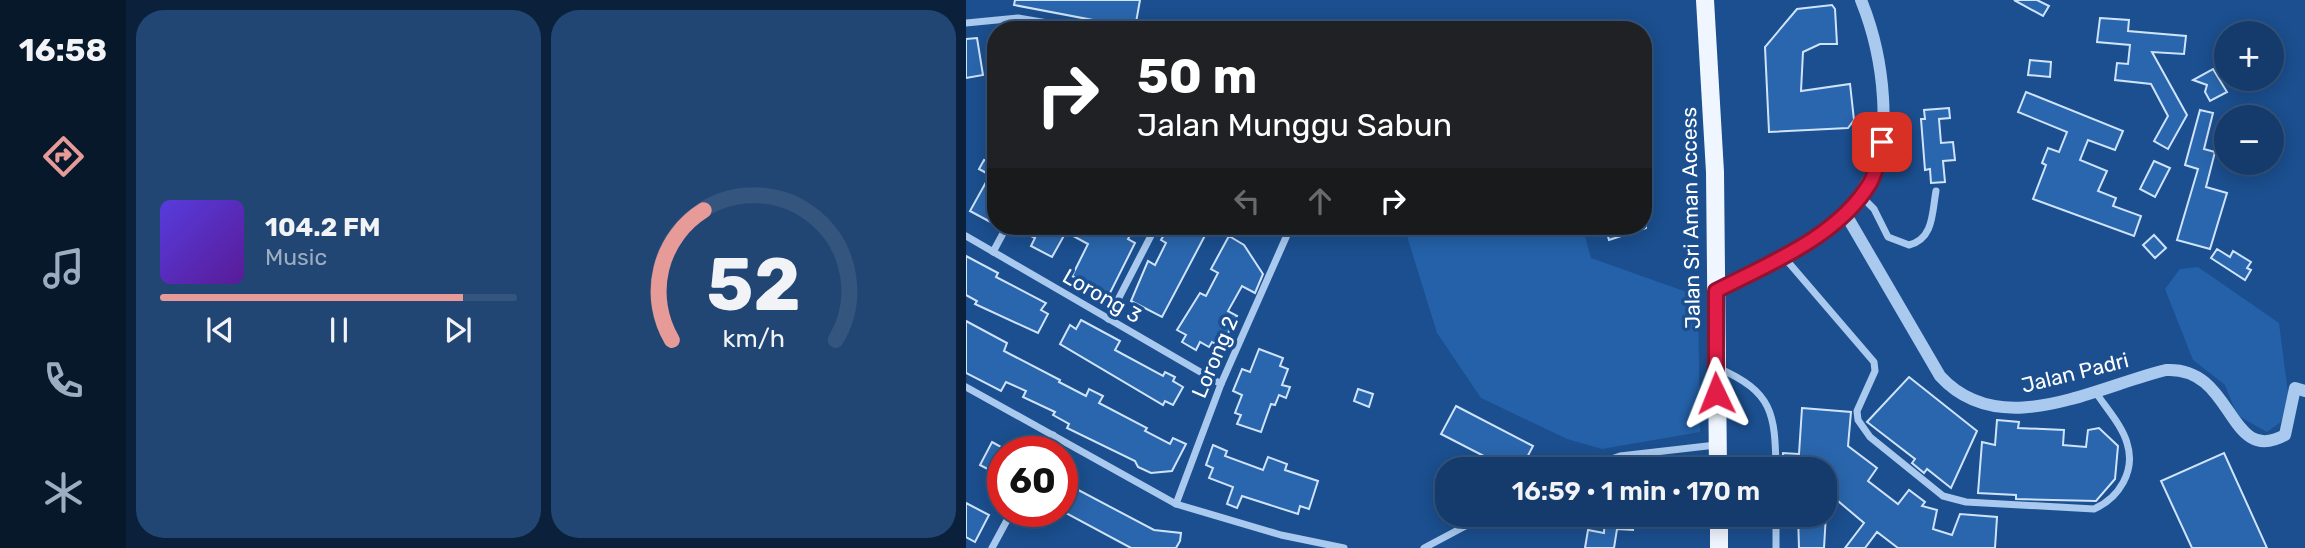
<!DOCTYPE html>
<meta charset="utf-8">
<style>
:root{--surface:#143b6b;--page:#214673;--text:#f1f3f6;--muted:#9dadc1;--line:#33557e;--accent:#e69b98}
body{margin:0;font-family:Rubik,sans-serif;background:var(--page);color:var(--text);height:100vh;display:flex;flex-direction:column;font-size:26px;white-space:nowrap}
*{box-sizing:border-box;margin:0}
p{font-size:23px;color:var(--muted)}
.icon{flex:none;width:38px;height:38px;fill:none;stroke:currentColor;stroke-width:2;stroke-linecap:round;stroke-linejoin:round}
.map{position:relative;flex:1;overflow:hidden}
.drawer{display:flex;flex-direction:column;gap:10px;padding:10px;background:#0b203b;width:840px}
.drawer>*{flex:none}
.banner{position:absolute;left:21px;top:21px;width:665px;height:214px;border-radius:28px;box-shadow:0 4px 18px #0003,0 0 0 2px var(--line);background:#202124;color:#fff;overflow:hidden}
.fabs{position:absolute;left:1248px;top:21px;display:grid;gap:14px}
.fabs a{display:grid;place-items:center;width:70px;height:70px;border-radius:50%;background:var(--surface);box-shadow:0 4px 18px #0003,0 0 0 2px var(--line);font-size:35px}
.speed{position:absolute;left:21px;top:436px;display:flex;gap:14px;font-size:35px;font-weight:700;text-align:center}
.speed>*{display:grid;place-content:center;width:91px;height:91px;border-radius:50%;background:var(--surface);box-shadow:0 4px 18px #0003,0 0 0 2px var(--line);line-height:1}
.speed .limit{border:10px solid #d22;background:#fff;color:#111}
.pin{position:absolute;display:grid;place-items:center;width:60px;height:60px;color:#fff;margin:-30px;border-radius:14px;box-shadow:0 4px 10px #0006}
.me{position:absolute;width:77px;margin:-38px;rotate:358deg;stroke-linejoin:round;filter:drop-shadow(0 0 5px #0008)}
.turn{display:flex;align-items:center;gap:24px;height:147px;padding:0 35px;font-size:32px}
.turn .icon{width:91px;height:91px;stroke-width:2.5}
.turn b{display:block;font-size:49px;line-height:60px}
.lanes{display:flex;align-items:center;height:66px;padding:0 35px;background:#0003;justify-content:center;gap:35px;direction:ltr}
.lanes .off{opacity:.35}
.drawer .widget{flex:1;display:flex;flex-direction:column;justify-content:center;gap:10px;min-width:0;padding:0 24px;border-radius:28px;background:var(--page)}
.drawer .dial{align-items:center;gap:0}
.dial svg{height:182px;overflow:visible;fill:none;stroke:var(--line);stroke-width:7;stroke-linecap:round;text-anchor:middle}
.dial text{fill:var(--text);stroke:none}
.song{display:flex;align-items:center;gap:21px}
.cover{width:84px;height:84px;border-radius:10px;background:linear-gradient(135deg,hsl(250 70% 55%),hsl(270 70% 35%))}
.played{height:7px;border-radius:4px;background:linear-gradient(90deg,var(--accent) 85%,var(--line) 85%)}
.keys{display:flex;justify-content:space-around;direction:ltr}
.drawer .tiles{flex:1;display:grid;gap:10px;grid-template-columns:repeat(2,1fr)}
.trip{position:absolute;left:469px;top:457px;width:402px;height:70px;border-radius:28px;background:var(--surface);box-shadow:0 4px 18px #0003,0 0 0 2px var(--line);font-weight:600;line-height:70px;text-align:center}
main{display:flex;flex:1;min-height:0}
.tab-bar{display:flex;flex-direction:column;width:126px;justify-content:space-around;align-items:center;background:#08182b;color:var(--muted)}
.tab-bar .icon{width:49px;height:49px}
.tab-bar .active{color:var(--accent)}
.tab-bar b{font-size:32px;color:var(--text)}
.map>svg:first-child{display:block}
.green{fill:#2461a8}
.building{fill:#2a66ad;stroke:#cfe3fa;stroke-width:2}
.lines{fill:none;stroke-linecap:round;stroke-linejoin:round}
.minor{stroke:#a9c9ee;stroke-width:7}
.tertiary{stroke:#a9c9ee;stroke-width:12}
.primary{stroke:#f0f6ff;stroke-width:18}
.route-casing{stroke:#92132f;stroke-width:18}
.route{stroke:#e11d48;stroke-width:12}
.labels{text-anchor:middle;stroke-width:7;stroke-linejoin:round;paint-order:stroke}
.street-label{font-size:21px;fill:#fff;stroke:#1b4f8f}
</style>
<main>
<nav class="tab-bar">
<b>16:58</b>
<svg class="icon active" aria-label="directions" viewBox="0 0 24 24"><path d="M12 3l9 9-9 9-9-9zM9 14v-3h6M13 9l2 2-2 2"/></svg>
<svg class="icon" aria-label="music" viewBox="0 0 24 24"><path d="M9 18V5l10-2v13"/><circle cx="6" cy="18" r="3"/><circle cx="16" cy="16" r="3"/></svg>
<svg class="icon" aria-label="phone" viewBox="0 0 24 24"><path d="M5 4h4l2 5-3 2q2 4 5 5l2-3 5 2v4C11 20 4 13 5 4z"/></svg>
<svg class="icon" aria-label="climate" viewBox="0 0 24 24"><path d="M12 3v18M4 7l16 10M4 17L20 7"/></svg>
</nav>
<section class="drawer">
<div class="tiles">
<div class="widget">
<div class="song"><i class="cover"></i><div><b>104.2 FM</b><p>Music</p></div></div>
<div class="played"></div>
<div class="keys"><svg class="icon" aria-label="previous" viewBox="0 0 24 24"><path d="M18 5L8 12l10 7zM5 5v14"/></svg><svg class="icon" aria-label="pause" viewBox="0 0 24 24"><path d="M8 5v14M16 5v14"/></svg><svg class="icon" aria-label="next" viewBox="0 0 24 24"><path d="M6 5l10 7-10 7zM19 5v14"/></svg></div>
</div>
<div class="widget dial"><svg viewBox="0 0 100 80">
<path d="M14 69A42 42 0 1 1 86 69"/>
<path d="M14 69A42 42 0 0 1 28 12" stroke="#e69b98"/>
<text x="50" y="56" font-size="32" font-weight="700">52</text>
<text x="50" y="72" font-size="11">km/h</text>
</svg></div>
</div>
</section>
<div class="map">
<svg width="1339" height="548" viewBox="0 0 1339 548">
<rect width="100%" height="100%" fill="#1b4f8f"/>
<g class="green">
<polygon points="444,226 616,226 625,258 732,296 734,432 636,449 601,439 515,398 471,333 441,236"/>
<polygon points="1232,267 1313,323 1322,393 1315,422 1301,432 1271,415 1259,385 1227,360 1199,289 1214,269"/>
</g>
<g class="building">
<polygon points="49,0 174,0 169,28 48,5"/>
<polygon points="1048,0 1071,0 1083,6 1077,16"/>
<polygon points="866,5 869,9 871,44 854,44 837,52 835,91 884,84 888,120 882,128 803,132 799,47 831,9"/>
<polygon points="1134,18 1163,20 1162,31 1220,36 1218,54 1186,52 1221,115 1202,149 1188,141 1202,116 1185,84 1149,80 1151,63 1162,64 1164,45 1131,42"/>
<polygon points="11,38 17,75 0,78 0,39"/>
<polygon points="1064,60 1085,62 1084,77 1062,75"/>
<polygon points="1247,69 1261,92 1244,101 1239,92 1241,85 1227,80"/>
<polygon points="1060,92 1157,131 1149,150 1122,140 1114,160 1141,171 1132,191 1150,198 1147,206 1175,216 1168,236 1067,199 1080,165 1076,163 1082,148 1093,152 1101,132 1052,112"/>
<polygon points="983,108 984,118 973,119 975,143 987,142 989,160 977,161 979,182 965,183 964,169 959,170 955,119 959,119 958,110"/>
<polygon points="1234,110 1247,113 1238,149 1249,152 1240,187 1261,193 1244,249 1211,240 1232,169 1219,165"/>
<polygon points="18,160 30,165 30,225 4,211 24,175 13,169"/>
<polygon points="1188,161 1204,168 1189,197 1174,189"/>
<polygon points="67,226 113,226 135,235 140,226 169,226 162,239 169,243 143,295 106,276 122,244 100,232 86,257 65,246 69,238 63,235"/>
<polygon points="203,226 244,226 196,317 165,301 182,261 189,265 200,243 195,240"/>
<polygon points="639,226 680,226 680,228 643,240"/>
<polygon points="1188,235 1200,248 1189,258 1177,245"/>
<polygon points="263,236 278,245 297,274 289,293 276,286 262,311 271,316 255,347 246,342 243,347 234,342 230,350 216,342 220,335 211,330 234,293 240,296 252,273 245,269"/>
<polygon points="1251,249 1264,257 1267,251 1285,262 1281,268 1285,270 1279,280 1245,258"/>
<polygon points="0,256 32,273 30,277 80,303 75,310 82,314 72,333 9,304 11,301 0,295"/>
<polygon points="115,320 154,341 149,350 197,376 199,372 209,377 207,381 217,387 207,405 199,401 197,405 94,344 104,325 110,329"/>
<polygon points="0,321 41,343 38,351 94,380 93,382 120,396 123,389 137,396 133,403 181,428 179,431 204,444 207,438 220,444 206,471 185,473 172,467 169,461 101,428 103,424 87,415 89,412 57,397 60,391 40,382 35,391 0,373"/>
<polygon points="293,349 317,358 314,366 322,369 316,385 324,387 320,398 313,395 309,405 305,404 295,432 271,424 275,415 269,413 276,395 267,391 276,369 284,372"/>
<polygon points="943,377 1011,431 985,488 961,469 958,473 946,463 949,459 901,422"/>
<polygon points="392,389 407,394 403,407 388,401"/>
<polygon points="490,406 567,446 555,469 543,469 475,434"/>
<polygon points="836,408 885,412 882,446 911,468 902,481 932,504 943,490 959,502 956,506 971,510 967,529 986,535 994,514 1031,517 1029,548 932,548 911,532 899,548 879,548 898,523 859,490 859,469 816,469 817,453 833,454"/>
<polygon points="1031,420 1053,422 1052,428 1098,430 1097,445 1120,447 1122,430 1133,428 1152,446 1149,479 1130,501 1050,499 1050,495 1012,493 1016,442 1029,445"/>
<polygon points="26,442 37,448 37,477 14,465"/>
<polygon points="247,445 261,451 259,456 297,470 302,457 321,464 319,470 352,481 343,509 334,506 332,514 276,496 271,508 261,504 267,487 243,478 247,468 240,465"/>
<polygon points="1258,453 1301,548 1226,548 1195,481"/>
<polygon points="101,484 188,530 215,533 214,541 210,548 165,548 96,511 96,494"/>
<polygon points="0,503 23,515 9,542 0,537"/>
<polygon points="639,514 668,514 667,530 651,529 648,548 619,548 622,530 638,533"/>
<polygon points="832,514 860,514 858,548 833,548"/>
</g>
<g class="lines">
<g class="minor">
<polyline points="0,23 52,18 123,30"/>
<path d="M895 196 908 209 922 237 943 245C968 239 966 212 970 191"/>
<polyline points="0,236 255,384"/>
<polyline points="27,252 41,226"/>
<path d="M817 256 908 362 909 371 891 411 892 420 904 437 977 496 1000 502 1128 509C1153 498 1170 471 1161 443 1156 425 1139 407 1129 391"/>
<polyline points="142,319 190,226"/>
<path d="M752 368C807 392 809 413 810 469"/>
<polyline points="0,387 210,504 315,535 378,548"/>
<polyline points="79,452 87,435"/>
<polyline points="617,469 654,456 750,445"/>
<polyline points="210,504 255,384 325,226"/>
<polyline points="810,514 810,548"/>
<polyline points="26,548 46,511"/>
<polyline points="458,548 522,514"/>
</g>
<g class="tertiary">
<path d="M879 213 974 376C1034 442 1129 387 1200 370 1269 366 1261 467 1319 435L1329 388 1339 391"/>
<path d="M749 291C838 245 925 215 917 98 915 64 908 32 895 0"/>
</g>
<g class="primary">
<polyline points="739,0 749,172 752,469"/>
<polyline points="753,514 753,548"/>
</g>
</g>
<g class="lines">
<defs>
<path id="route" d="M750 393V291C802 264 872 237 904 183 911 171 913 156 916 142"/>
</defs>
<use href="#route" class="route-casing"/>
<use href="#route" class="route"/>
</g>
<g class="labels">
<g class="street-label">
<text transform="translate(725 218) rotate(-91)" y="7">Jalan Sri Aman Access</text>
<text transform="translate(136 296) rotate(30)" y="7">Lorong 3</text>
<text transform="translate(249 357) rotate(-67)" y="7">Lorong 2</text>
<text transform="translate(1109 373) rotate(-14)" y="7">Jalan Padri</text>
</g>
</g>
</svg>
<div class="fabs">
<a>+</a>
<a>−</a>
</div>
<div class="speed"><div class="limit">60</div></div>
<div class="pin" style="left:916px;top:142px;background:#d93025"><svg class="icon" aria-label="arrive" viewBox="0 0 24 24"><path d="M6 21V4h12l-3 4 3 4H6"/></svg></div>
<svg class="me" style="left:750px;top:393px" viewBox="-20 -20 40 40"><path d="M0-17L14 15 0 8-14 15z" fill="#e11d48" stroke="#fff" stroke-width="4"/></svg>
<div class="trip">16:59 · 1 min · 170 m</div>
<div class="banner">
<div class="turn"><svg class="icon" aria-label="right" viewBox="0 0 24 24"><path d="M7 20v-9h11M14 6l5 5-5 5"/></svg><div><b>50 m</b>Jalan Munggu Sabun</div></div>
<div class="lanes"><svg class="icon off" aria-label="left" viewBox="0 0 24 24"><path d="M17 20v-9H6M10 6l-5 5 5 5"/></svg><svg class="icon off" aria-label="ahead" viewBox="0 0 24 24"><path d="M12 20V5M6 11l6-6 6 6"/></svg><svg class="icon" aria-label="right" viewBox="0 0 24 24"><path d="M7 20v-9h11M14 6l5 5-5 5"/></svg></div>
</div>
</div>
</main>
